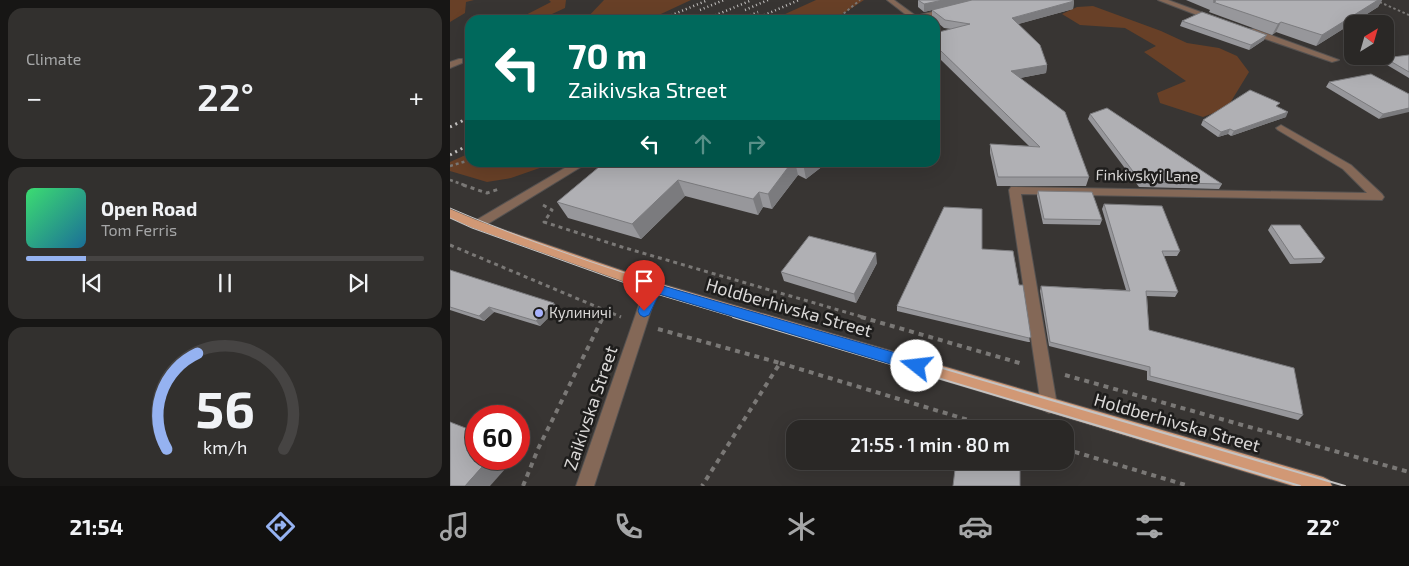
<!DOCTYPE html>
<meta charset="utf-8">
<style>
:root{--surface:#2a2826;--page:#32302e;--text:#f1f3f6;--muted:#a5a6a7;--line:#464443;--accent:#95b2f1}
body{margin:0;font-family:"Exo 2",sans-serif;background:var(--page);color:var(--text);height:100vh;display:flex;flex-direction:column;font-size:19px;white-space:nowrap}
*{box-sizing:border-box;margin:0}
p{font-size:16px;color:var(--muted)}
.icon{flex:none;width:28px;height:28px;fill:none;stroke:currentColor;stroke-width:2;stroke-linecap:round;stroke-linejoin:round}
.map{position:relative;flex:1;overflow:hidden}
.details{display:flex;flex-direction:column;gap:8px;padding:8px;background:#171615;width:450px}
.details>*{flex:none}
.top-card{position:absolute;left:15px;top:15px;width:475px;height:152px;border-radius:15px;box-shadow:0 5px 20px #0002,0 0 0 1px var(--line);background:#00695c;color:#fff;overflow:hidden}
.needle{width:32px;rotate:37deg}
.controls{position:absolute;left:894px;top:15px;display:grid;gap:10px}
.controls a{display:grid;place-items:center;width:50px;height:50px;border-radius:10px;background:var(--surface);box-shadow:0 5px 20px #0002,0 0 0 1px var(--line);font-size:25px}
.speed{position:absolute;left:15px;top:405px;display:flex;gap:10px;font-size:25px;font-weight:700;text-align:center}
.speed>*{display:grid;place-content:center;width:65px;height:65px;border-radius:50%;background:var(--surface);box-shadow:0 5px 20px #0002,0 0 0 1px var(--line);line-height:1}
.speed .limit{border:8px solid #d22;background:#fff;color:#111}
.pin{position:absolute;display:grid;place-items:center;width:42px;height:42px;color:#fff;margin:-51px -21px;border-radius:50% 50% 50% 0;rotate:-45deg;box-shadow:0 0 5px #0007}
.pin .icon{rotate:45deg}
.me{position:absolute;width:55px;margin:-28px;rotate:286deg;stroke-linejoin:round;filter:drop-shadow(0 0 4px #0008)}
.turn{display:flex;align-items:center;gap:18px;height:105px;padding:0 20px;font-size:22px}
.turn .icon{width:65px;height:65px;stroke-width:2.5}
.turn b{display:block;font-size:35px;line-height:42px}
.lanes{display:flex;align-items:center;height:48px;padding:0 20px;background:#0003;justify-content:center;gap:25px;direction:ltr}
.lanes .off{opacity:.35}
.big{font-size:38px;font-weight:600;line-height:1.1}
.details .tile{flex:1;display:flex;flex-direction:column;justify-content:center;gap:8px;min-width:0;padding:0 18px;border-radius:15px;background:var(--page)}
.details .dial{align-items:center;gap:0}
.dial svg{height:130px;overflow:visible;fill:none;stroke:var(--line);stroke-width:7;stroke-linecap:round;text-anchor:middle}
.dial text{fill:var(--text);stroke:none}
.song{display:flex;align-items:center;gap:15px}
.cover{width:60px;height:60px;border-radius:8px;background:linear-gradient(135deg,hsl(140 70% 55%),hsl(200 70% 35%))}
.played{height:5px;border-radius:2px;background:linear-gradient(90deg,var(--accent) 15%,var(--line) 15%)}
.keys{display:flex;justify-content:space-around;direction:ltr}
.heat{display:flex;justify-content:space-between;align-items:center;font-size:28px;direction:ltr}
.trip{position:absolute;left:336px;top:420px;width:288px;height:50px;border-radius:15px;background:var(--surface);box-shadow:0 5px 20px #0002,0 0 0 1px var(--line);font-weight:600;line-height:50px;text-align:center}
.tabs{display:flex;height:80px;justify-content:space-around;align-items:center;background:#11100f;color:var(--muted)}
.tabs .icon{width:35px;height:35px}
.tabs .active{color:var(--accent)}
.tabs b{font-size:22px;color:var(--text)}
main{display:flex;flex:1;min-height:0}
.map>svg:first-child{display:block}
.green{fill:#684027}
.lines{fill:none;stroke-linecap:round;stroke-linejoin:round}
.minor-casing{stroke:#555251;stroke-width:2}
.major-casing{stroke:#555251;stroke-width:2}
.path-far3{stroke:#7a7876;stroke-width:2;stroke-dasharray:2.5 2.5;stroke-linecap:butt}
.path-far2{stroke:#7a7876;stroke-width:2.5;stroke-dasharray:3 3;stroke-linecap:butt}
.path-far1{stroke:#7a7876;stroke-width:3;stroke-dasharray:4 4;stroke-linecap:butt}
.path{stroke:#7a7876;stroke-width:4;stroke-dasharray:5 5;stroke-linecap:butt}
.minor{fill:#846857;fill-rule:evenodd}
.major{fill:#d19875;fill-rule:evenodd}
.tram-far1{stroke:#c5c3c2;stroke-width:1}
.tram{stroke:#c5c3c2;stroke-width:2}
.rail-far1{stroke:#c5c3c2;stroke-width:2.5;stroke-dasharray:1 3;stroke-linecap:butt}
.rail{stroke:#c5c3c2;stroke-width:3;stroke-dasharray:2 4;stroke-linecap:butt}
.wall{fill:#97979b}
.shaded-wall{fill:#7b7b7e}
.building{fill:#b0b0b4;stroke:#7b7b7e}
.route{fill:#1a73e8;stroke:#114b97}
.poi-dot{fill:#a7b1fc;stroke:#1e1d1c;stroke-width:2}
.labels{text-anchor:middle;stroke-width:5;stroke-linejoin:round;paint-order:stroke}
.street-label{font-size:15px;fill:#dad8d7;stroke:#1e1d1c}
.poi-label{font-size:15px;fill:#dad8d7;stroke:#1e1d1c;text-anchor:start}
.near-street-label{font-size:18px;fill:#dad8d7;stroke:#1e1d1c}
</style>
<main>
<section class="details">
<div class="tile"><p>Climate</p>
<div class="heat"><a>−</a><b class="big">22°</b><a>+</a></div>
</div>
<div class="tile">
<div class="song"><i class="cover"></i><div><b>Open Road</b><p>Tom Ferris</p></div></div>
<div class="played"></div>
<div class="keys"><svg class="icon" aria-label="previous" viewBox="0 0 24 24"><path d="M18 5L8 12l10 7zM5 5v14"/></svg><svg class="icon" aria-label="pause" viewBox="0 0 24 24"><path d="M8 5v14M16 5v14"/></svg><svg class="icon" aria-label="next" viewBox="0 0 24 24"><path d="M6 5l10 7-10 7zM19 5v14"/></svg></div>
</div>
<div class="tile dial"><svg viewBox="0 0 100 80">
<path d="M14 69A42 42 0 1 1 86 69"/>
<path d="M14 69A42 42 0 0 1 33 10" stroke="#95b2f1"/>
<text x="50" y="56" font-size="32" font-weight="700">56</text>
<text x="50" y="72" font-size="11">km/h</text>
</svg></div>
</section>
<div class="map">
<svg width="959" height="486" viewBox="0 0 959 486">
<rect width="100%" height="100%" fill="#383533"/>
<g class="green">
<polygon points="0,0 24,0 16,2 15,13 0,22"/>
<polygon points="99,0 116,0 115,8 89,20 66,20 101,2"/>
<polygon points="154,0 241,0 198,20 135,20"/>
<path d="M366 0H414C392 14 384 24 357 15L346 20H322Z"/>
<polygon points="643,6 711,31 737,43 769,48 787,56 799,72 777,108 753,117 710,103 707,93 736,81 694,52 706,46 675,28 630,25 612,14 627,7"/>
<polygon points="20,153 20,162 104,163 61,178 37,182 0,171 0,162"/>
</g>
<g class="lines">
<defs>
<g id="minor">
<polygon points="437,0 444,0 466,16 498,8 502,10 466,20 453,20 459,17"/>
<polygon points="708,0 718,0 767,18 760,20"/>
<polygon points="798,29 804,29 889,60 882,62 798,33"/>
<polygon points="9,59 12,59 12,63 0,68 0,62"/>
<polygon points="831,125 901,165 932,194 934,197 932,200 571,194 607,405 605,410 599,413 593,410 591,405 559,190 561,187 917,193 893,169 828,130 826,128"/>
<polygon points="125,162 139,162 31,228 23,228 21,225 23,222"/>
<polygon points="206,283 211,284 213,288 204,301 144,486 126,486 191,299 201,284"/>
</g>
<polygon id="major" points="0,209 31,222 208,283 873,477 879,480 882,486 843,486 206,293 23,228 0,218"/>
</defs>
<use href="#minor" class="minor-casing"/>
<use href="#major" class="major-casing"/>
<g class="path-far3">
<polyline points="925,0 959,15"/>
<polyline points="386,20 410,0"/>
</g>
<g class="path-far2">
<polyline points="0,166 20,160"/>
<polyline points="0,180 17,186"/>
</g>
<g class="path-far1">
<polyline points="13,185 37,193 49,189"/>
<polyline points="93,205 102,210 94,222 172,247 416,318"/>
<polyline points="0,245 171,317"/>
<polyline points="152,318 155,312"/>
</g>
<g class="path">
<polyline points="411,317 573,364"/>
<polyline points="208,329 330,363 252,486"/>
<polyline points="330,363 548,429"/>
<polyline points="615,375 959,472"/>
<polyline points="615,449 739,486"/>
<polyline points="73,486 88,449 153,317"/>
</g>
<use href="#minor" class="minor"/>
<use href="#major" class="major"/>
<g class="tram-far1">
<path d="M0 208C104 253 213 286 322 318"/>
<polyline points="0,218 22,228 203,293 287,318"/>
</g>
<g class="tram">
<polyline points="283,317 850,486"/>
<polyline points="318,317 895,486"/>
</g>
<g class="rail-far1">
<polyline points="250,10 274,0"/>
<polyline points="295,10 318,0"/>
<polyline points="210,20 258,0"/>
<polyline points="254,20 302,0"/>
<polyline points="289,20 308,12"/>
<polyline points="303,20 349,0"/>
</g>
<g class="rail">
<polyline points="0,127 20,117"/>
<polyline points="0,155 20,144"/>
</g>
</g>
<g class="wall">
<polygon points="468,0 623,0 622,0 624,1 623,9 568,24 597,65 596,73 570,78 639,177 636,186 547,186 540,153 540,144 579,146 491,60 485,61 501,29 494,28 482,18 482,10 474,12 468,7"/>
<polygon points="736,0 932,0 928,7 866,46 826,32 822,35 759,12 760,10"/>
<polygon points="732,21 814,40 799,50 730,26"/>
<polygon points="959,55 959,78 932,62 935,58"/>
<polygon points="879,82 959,94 929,119 876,87"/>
<polygon points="828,107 836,117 781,136 778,134 768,137 751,125 753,120"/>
<polygon points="640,114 772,184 769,189 689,187 638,119"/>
<polygon points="155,162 378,162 356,179 348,175 322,209 313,207 308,215 235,196 191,239 118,218 107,202"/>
<polygon points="588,191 652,220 650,225 593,224 587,196"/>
<polygon points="654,204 730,251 727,256 714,256 728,292 725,297 697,296 699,330 853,415 848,420 697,380 697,371 599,346 590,291 591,286 676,290 652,209"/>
<polygon points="821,225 875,258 871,263 840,264 818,230"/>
<polygon points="532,249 563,251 580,342 578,342 447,311 447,306"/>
<polygon points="427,263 406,303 334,281 331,272"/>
<polygon points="0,270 108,308 90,326 44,312 34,321 0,310"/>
</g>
<g class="shaded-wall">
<polygon points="493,0 526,0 474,12 474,4"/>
<polygon points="928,0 932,0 928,7 866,46 872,35"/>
<polygon points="624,1 623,9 561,26 562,18"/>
<polygon points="831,22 826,32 822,35 828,24"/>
<polygon points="817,35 814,40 799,50 801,45"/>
<polygon points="491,51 491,60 485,61 485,53"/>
<polygon points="597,65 596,73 560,80 561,71"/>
<polygon points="959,108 959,112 929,119 933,114"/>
<polygon points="838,112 836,117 781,136 784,131"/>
<polygon points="780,129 778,134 768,137 771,132"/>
<polygon points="342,162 345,162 348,175 322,209 318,194"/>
<polygon points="354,162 378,162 356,179 353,163"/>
<polygon points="228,180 235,196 191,239 182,224"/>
<polygon points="309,192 313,207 308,215 303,199"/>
<polygon points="426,253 427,263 406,303 404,294"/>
<polygon points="104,303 108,308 90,326 86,321"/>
<polygon points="39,307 44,312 34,321 29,316"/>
<polygon points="39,459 64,459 40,486 15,486"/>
</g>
<g class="building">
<polygon points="468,0 493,0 474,4"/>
<polygon points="522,0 622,0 624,1 562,18 590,45 597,65 561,71 615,112 639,177 548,177 540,144 590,147 491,51 485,53 485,33 520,24 495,20 482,10"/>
<polygon points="763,0 928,0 872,35 831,22 828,24 763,2 766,1"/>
<polygon points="752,12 817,35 801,45 732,21"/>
<polygon points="959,55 959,72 935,58"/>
<polygon points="921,74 959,94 959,108 933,114 879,82"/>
<polygon points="800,90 830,103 826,106 838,112 784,131 780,129 771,132 753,120"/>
<polygon points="657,108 772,184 691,182 640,114"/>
<polygon points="155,162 342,162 318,194 309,192 303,199 228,180 182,224 107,202"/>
<polygon points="588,191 642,192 652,220 594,219"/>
<polygon points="654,204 712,206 730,251 712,251 728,292 696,291 699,330 844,368 853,415 700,376 700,367 600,342 591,286 680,291"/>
<polygon points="494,207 532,209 532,249 563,251 569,285 573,285 581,337 579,338 447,306"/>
<polygon points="821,225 850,225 875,258 844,259"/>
<polygon points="359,236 426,253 404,294 331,272"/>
<polygon points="0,270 104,303 86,321 39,307 29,316 0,307"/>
<polygon points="0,422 26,432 26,459 39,459 15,486 0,486"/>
<polygon points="506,461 570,461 570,486 503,486"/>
</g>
<path class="route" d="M206 284 467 359 472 361 474 366 472 370 467 372 209 294 199 315 194 317 190 315 188 311C191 302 195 287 206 284Z"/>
<circle class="poi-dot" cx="89" cy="313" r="5"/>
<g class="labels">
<g class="street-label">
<text transform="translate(697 176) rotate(1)" y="5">Finkivskyi Lane</text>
</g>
<g class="poi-label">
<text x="99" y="318">Кулиничі</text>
</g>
<g class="near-street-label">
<text transform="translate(339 308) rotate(16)" y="6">Holdberhivska Street</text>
<text transform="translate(141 408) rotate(-71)" y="6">Zaikivska Street</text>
<text transform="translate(727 423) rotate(16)" y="6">Holdberhivska Street</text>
</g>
</g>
</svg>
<div class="controls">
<a><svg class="needle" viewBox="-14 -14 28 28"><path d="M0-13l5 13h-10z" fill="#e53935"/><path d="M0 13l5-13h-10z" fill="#a5a6a7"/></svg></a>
</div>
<div class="speed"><div class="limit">60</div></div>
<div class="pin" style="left:194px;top:311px;background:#d93025"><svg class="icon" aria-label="arrive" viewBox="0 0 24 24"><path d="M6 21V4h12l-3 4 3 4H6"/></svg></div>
<svg class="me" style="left:467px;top:366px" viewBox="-20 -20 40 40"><circle r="19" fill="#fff"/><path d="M0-13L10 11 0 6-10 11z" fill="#1a73e8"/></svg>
<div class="trip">21:55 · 1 min · 80 m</div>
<div class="top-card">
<div class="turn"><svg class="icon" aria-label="left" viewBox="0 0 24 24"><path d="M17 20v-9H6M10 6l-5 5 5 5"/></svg><div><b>70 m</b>Zaikivska Street</div></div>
<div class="lanes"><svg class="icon" aria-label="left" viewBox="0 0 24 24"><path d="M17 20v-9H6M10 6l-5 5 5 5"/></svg><svg class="icon off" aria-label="ahead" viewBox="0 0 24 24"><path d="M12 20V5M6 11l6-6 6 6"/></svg><svg class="icon off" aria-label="right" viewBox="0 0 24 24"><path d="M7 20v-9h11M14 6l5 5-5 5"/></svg></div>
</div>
</div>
</main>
<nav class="tabs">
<b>21:54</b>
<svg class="icon active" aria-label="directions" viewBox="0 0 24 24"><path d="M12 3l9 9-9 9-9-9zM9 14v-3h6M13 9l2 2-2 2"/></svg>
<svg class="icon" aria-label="music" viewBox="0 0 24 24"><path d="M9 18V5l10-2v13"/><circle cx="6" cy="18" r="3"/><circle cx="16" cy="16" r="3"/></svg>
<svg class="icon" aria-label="phone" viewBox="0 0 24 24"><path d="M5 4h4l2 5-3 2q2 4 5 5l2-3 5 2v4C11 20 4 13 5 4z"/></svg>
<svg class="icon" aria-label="climate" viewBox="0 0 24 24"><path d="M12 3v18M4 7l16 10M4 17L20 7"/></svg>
<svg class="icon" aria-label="car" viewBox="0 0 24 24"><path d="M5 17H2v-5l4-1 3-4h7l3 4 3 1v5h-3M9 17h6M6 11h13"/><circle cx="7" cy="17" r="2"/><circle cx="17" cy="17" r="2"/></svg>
<svg class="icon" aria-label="filters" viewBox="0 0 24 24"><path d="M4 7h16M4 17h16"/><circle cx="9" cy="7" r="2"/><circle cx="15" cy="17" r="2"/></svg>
<b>22°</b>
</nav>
